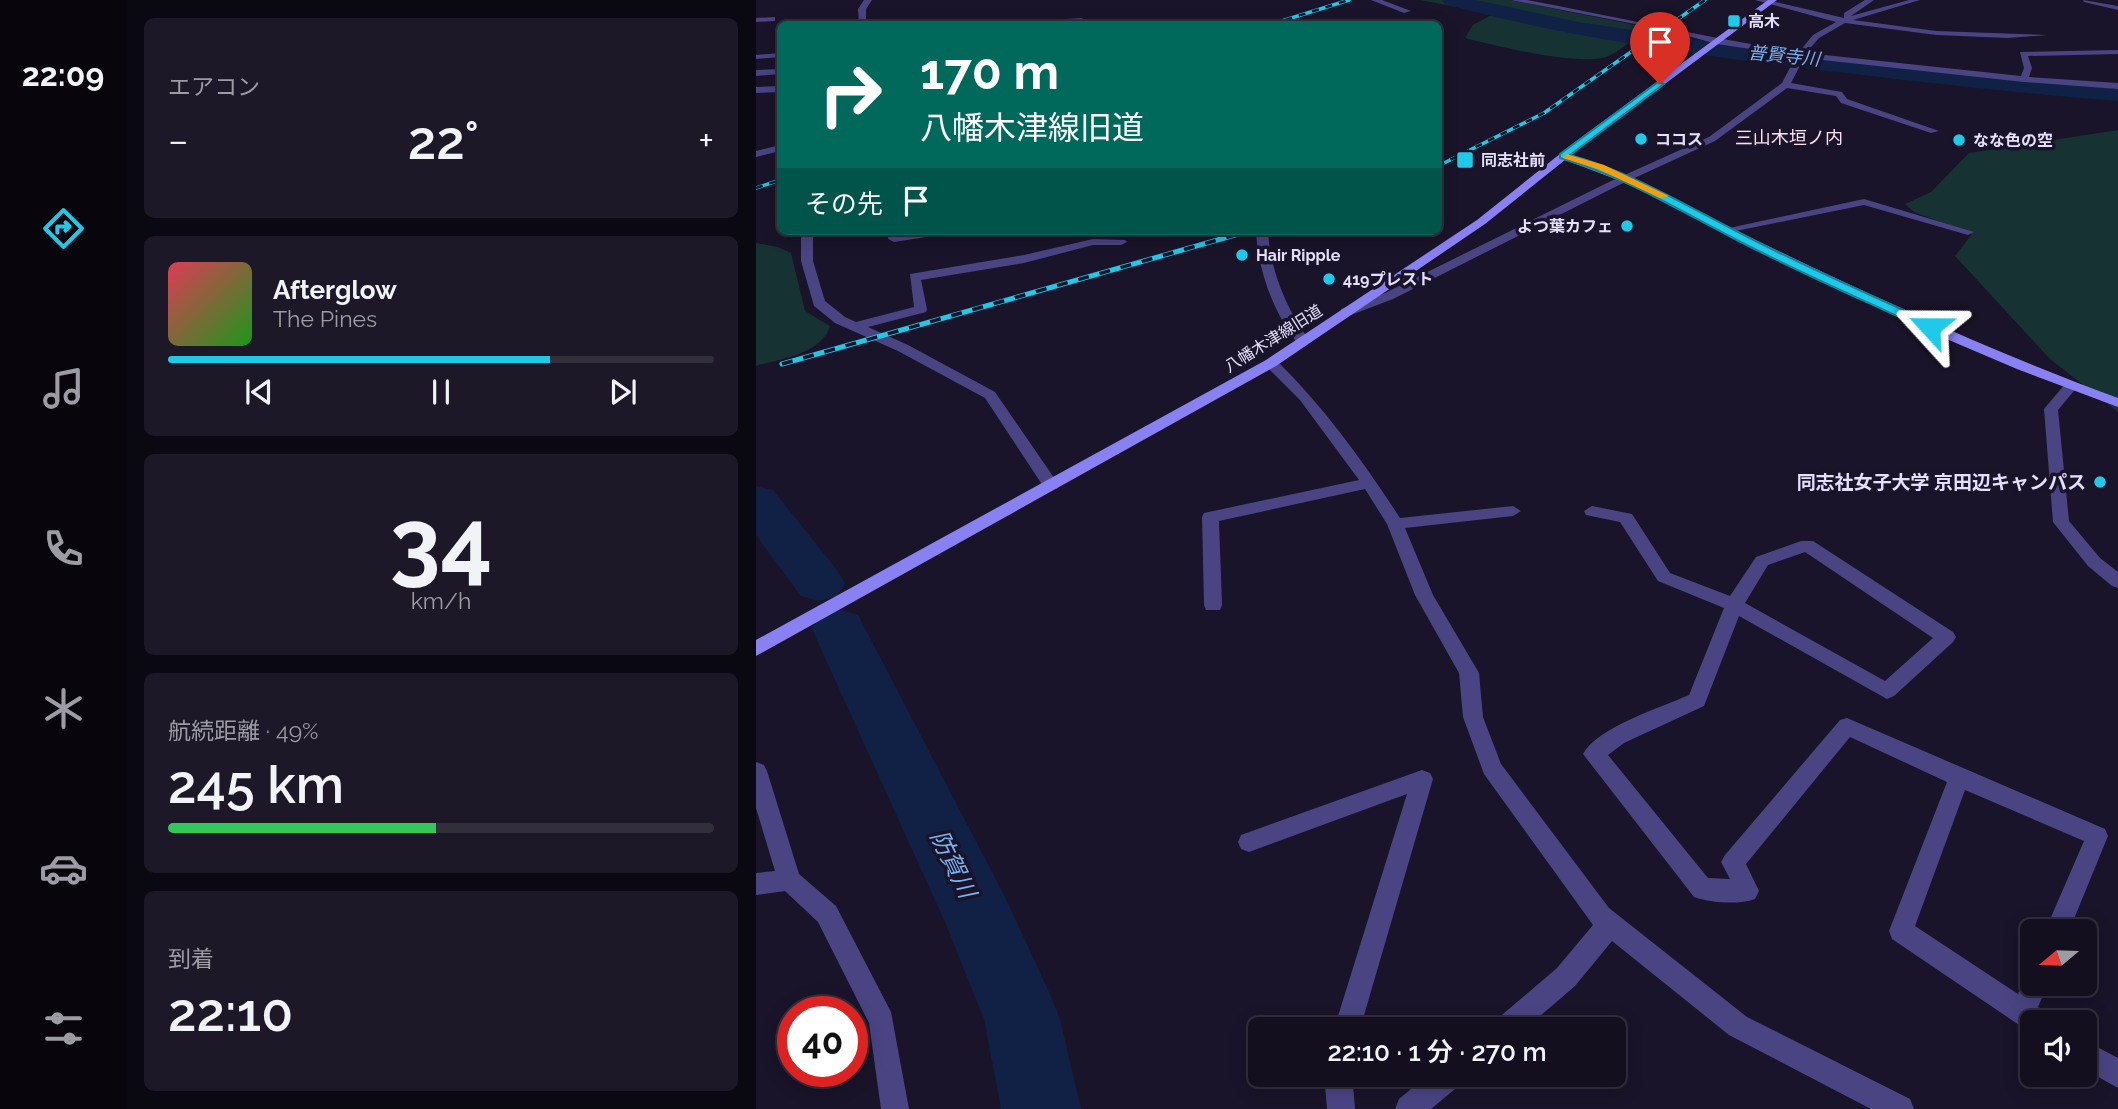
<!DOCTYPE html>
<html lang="ja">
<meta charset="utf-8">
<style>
:root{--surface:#130f1f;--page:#1c1828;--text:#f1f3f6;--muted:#9d9ca4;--line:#322f3d;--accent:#1fc9e8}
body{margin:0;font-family:Raleway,"Noto Sans JP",sans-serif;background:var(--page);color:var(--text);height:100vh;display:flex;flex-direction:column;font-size:26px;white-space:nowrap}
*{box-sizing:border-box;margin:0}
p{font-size:23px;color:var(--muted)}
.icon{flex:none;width:38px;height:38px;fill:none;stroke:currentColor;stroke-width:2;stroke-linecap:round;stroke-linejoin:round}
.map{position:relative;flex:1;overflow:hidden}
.side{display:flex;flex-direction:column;gap:18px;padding:18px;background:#0a0811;width:630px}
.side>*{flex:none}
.banner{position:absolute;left:21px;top:21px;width:665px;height:214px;border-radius:10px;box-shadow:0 4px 18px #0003,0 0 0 2px var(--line);background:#00695c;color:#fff;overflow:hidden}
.needle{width:46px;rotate:251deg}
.buttons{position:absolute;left:1264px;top:919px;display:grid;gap:14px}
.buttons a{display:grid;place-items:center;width:77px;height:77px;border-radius:10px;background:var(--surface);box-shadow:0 4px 18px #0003,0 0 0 2px var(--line);font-size:35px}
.speed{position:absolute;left:21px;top:996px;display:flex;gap:14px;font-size:35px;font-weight:700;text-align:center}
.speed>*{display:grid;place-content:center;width:91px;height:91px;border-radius:50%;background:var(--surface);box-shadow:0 4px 18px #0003,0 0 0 2px var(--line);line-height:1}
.speed .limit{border:10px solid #d22;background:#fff;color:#111}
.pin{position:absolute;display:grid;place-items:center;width:60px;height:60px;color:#fff;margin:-72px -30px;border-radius:50% 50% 50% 0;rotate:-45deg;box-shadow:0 0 7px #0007}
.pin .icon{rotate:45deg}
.me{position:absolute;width:77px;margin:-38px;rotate:294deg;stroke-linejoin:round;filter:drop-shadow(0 0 5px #0008)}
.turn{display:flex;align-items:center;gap:24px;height:147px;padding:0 28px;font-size:32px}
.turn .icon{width:91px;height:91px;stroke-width:2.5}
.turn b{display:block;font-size:49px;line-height:60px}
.then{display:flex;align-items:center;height:66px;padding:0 28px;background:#0003;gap:14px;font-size:26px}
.big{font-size:52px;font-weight:600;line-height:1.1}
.side .card{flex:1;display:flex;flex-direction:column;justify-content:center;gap:10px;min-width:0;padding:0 24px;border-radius:10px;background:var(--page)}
.side .dial{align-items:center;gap:0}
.dial b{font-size:91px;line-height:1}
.song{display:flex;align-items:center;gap:21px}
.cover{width:84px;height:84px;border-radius:10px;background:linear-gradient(135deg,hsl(350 70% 55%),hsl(120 70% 35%))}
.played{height:7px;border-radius:4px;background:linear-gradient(90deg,var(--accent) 70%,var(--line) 70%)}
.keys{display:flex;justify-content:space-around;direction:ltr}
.heat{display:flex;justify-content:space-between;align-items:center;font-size:38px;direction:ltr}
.charge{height:10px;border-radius:5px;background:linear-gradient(90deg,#34c759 49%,var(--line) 0)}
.trip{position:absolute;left:492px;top:1017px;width:378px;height:70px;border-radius:10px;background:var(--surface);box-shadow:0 4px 18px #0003,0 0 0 2px var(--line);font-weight:600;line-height:70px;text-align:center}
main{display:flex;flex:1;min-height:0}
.dock{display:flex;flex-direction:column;width:126px;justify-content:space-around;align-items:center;background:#08060c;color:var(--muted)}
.dock .icon{width:49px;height:49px}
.dock .selected{color:var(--accent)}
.dock b{font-size:32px;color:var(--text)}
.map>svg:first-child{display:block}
.green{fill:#173233}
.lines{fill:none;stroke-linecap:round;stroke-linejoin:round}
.river{fill:#112145;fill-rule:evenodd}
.street{fill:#4a4483;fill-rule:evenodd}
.secondary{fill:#8980f2;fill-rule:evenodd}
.rail-far1-casing{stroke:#1fc9e8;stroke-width:3.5}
.rail-casing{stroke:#1fc9e8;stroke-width:5}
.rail-far1{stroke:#191429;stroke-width:2.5;stroke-dasharray:7;stroke-linecap:butt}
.rail{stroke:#191429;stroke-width:3.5;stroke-dasharray:11;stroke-linecap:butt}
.route{fill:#1fc9e8;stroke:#148397;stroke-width:2}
.slow{fill:#f59e0b}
.poi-dot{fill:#1fc9e8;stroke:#191429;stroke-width:2.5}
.labels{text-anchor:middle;stroke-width:7;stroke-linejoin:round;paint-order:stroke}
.far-poi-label{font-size:16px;font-weight:bold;fill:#e4dffc;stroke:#191429;text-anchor:start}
.far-street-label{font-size:16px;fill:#e4dffc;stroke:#191429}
.far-water-label{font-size:18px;font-style:italic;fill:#78b2f1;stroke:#191429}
.far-neighbourhood-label{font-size:18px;fill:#fce1f1;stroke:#191429}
.poi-label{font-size:19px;font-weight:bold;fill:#e4dffc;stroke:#191429;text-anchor:end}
.near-water-label{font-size:24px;font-style:italic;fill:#78b2f1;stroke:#191429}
</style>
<main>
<nav class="dock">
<b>22:09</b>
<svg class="icon selected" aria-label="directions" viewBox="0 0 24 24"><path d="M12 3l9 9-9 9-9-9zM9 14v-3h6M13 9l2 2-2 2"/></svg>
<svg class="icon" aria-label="music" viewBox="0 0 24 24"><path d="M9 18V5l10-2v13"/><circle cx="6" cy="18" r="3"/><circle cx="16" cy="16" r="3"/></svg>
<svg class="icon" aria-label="phone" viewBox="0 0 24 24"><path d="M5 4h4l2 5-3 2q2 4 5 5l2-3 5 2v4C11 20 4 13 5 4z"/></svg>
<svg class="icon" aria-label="climate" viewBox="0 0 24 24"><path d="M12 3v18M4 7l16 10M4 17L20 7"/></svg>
<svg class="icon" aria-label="car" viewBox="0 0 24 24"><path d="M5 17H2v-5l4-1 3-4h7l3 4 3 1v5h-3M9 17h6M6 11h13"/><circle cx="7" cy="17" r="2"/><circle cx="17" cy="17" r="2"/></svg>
<svg class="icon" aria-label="filters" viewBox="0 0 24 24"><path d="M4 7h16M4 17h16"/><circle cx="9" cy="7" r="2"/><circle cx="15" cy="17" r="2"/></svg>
</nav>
<section class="side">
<div class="card"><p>エアコン</p>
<div class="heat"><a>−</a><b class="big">22°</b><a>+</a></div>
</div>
<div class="card">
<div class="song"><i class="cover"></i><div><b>Afterglow</b><p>The Pines</p></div></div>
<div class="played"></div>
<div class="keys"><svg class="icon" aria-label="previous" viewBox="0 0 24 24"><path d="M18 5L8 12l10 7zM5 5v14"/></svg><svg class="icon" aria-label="pause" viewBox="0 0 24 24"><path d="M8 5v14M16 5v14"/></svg><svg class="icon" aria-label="next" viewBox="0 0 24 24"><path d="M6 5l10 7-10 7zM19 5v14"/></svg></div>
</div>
<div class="card dial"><b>34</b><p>km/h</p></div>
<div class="card"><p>航続距離 · 49%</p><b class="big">245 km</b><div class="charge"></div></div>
<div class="card"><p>到着</p><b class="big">22:10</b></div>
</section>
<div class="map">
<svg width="1362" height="1109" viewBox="0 0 1362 1109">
<rect width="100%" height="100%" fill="#191429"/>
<g class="green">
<path d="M664 0H754L889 27 886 32C876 39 862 53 850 57 820 66 741 46 709 38L717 25 737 14Z"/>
<polygon points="1362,130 1362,412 1294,359 1199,256 1216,234 1158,212 1149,204 1175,192 1213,153"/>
<path d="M0 243 22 247 35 253 49 311 74 326C66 354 24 359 0 366Z"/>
</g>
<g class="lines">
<g class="river">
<path d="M686 0H720L822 22 950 41 1198 71 1362 85V101C1259 93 1157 81 1055 69 932 54 809 37 689 4Z"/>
<polygon points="0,486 17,490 81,570 89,583 81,596 63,601 45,596 0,535"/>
<polygon points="83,609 102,615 248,895 293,992 304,1019 325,1109 245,1109 228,1019 189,922 56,629 64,615"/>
</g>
<g class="street">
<polygon points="108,0 116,0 110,9 110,24 103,24 102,9"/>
<polygon points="615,0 626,0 655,11 648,13"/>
<path d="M755 0H771C862 17 951 38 1043 52L1057 35 1080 22 999 0H1011L1088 18V13L1109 0H1118L1095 16 1153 0H1164L1097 20 1180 31 1292 35 1252 38 1180 35 1089 23 1063 38 1050 53 1265 76 1268 68 1264 52 1362 50V54L1272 56 1276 68 1273 77 1362 83V89L1268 82 1048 58 1035 83 1086 92 1091 99 1183 131 1175 133 1085 103 1080 96 1031 88 959 141 861 186 637 299 595 315H585V309L629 293 853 182 953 137 1026 83 1040 56 961 44 910 30Z"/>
<polygon points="1327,0 1362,6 1362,10 1328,2"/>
<polygon points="19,17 19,21 0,22 0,18"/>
<polygon points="326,18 331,24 257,24 261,22"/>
<polygon points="24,53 24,57 0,59 0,55"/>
<polygon points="24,69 24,74 0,76 0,70"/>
<polygon points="24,86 24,92 0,93 0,87"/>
<polygon points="24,145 24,151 0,157 0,151"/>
<polygon points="1108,199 1218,232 1212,235 1108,205 970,233 964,230"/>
<polygon points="45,231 57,231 57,261 69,301 89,317 100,322 158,307 154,274 268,255 337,239 369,240 371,242 365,245 337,245 268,263 165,280 171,309 170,312 112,327 152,345 239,392 303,485 301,489 289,489 229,398 142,351 79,323 58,306 45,261"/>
<polygon points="133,231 145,231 144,235 196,231 190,234 138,242 132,239"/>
<path d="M500 231H512C514 270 530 308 553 340L551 343H541C517 311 502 271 500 231Z"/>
<path d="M515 359 520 360C569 408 607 461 644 518L757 506 765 511 757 516 649 528 677 595 723 673 727 717 745 764 853 908 991 1017 1154 1099 1158 1109H1115L973 1035 856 941 819 986 769 1029H736L740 1020 801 968 837 925 728 774 707 717 703 673 659 595 631 524 609 489 463 521 466 605 464 610H450L448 605 446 517 448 513 603 480 544 400 510 366 508 363Z"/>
<polygon points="1315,382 1322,386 1302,410 1313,521 1344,558 1362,572 1362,588 1356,586 1332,566 1297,522 1288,409 1310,383"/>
<path d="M836 506 876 514 914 573 974 596 1000 557 1045 541H1057L1197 632 1200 637 1197 642 1138 696 1131 699 983 616 948 706 868 743 852 755 952 878 974 879 965 862 969 855 1084 720 1091 718 1349 829 1352 836 1313 931H1289L1328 841 1209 790 1159 926 1262 994 1270 975 1276 973V984H1292L1282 1007 1290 1013 1294 1022H1276V1033L1272 1031 1136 939 1133 931 1191 782 1094 737 990 864 1003 891 999 899C983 905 954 903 938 897L827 754C840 728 906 707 933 695L968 608 902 581 864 522 830 515 828 511ZM1049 552 1177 638 1129 681 989 603 1012 565Z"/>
<polygon points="0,762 8,765 11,771 43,874 80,906 135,1012 153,1109 125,1109 113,1023 62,922 29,891 0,895 0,873 19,871 0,808"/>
<polygon points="666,770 674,773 677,779 604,1029 578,1029 651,794 493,852 485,849 482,842 485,835"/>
<polygon points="1328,1040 1362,1058 1362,1088 1328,1069"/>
<polygon points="568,1074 596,1074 599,1109 571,1109"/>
<polygon points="673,1074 708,1074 705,1084 675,1109 639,1109 643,1099"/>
</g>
<path class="secondary" d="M1012 0H1021L814 155C884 176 946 215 1012 246 1127 301 1242 354 1362 398V407L1261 369 1167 329 981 240 873 184 809 160 729 224 520 366 0 656V640L510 360 721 220 819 142Z"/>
<defs>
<g id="rail-far1">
<polyline points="516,24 593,0"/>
<polyline points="682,166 788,113 949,0"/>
<polyline points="0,188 24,180"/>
</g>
<polyline id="rail" points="26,364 493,231"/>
</defs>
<use href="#rail-far1" class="rail-far1-casing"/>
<use href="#rail" class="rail-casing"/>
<use href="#rail-far1" class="rail-far1"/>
<use href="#rail" class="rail"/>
</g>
<path class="route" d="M902 82 908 84 814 155C875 172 927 204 984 233 1047 266 1113 294 1178 324V329H1169C1105 299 1040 271 977 238 919 208 867 176 804 158V154Z"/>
<polygon class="slow" points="810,154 848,165 913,196 904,198 842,169 807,158"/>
<g class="poi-dot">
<rect x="971" y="14" width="14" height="14" rx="3.5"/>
<circle cx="885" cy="139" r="7"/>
<circle cx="1203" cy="140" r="7"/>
<rect x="700" y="151" width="18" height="18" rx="3.5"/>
<circle cx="871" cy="226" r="7"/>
<circle cx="486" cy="255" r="7"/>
<circle cx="573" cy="279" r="7"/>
<circle cx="1344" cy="482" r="7"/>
</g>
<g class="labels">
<g class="far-poi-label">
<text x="992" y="27">高木</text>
<text x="899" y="145">ココス</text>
<text x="1217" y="146">なな色の空</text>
<text x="725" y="166">同志社前</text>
<text x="857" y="232" text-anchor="end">よつ葉カフェ</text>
<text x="500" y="261">Hair Ripple</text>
<text x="587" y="285">419プレスト</text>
</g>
<g class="far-street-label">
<text transform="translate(517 338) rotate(-32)" y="6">八幡木津線旧道</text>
</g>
<g class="far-water-label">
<text transform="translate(1028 56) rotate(6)" y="6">普賢寺川</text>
</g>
<g class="far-neighbourhood-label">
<text x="1033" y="144">三山木垣ノ内</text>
</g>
<g class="poi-label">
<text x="1330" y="489">同志社女子大学 京田辺キャンパス</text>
</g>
<g class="near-water-label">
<text transform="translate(197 864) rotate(64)" y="8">防賀川</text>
</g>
</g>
</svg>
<div class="buttons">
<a><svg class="needle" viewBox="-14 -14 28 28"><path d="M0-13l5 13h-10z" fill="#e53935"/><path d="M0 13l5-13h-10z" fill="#9d9ca4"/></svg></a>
<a><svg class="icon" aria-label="sound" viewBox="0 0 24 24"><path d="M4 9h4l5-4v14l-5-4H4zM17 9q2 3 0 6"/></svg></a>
</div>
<div class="speed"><div class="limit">40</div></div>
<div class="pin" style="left:904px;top:84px;background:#d93025"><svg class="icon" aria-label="arrive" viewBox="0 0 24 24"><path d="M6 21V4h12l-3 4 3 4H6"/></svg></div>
<svg class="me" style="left:1174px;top:327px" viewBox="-20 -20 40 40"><path d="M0-17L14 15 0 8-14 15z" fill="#1fc9e8" stroke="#fff" stroke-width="4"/></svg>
<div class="trip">22:10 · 1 分 · 270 m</div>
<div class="banner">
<div class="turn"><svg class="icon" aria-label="right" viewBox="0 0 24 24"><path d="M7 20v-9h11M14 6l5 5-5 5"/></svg><div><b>170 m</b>八幡木津線旧道</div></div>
<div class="then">その先<svg class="icon" aria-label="arrive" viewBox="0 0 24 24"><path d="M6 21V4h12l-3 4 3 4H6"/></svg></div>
</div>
</div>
</main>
